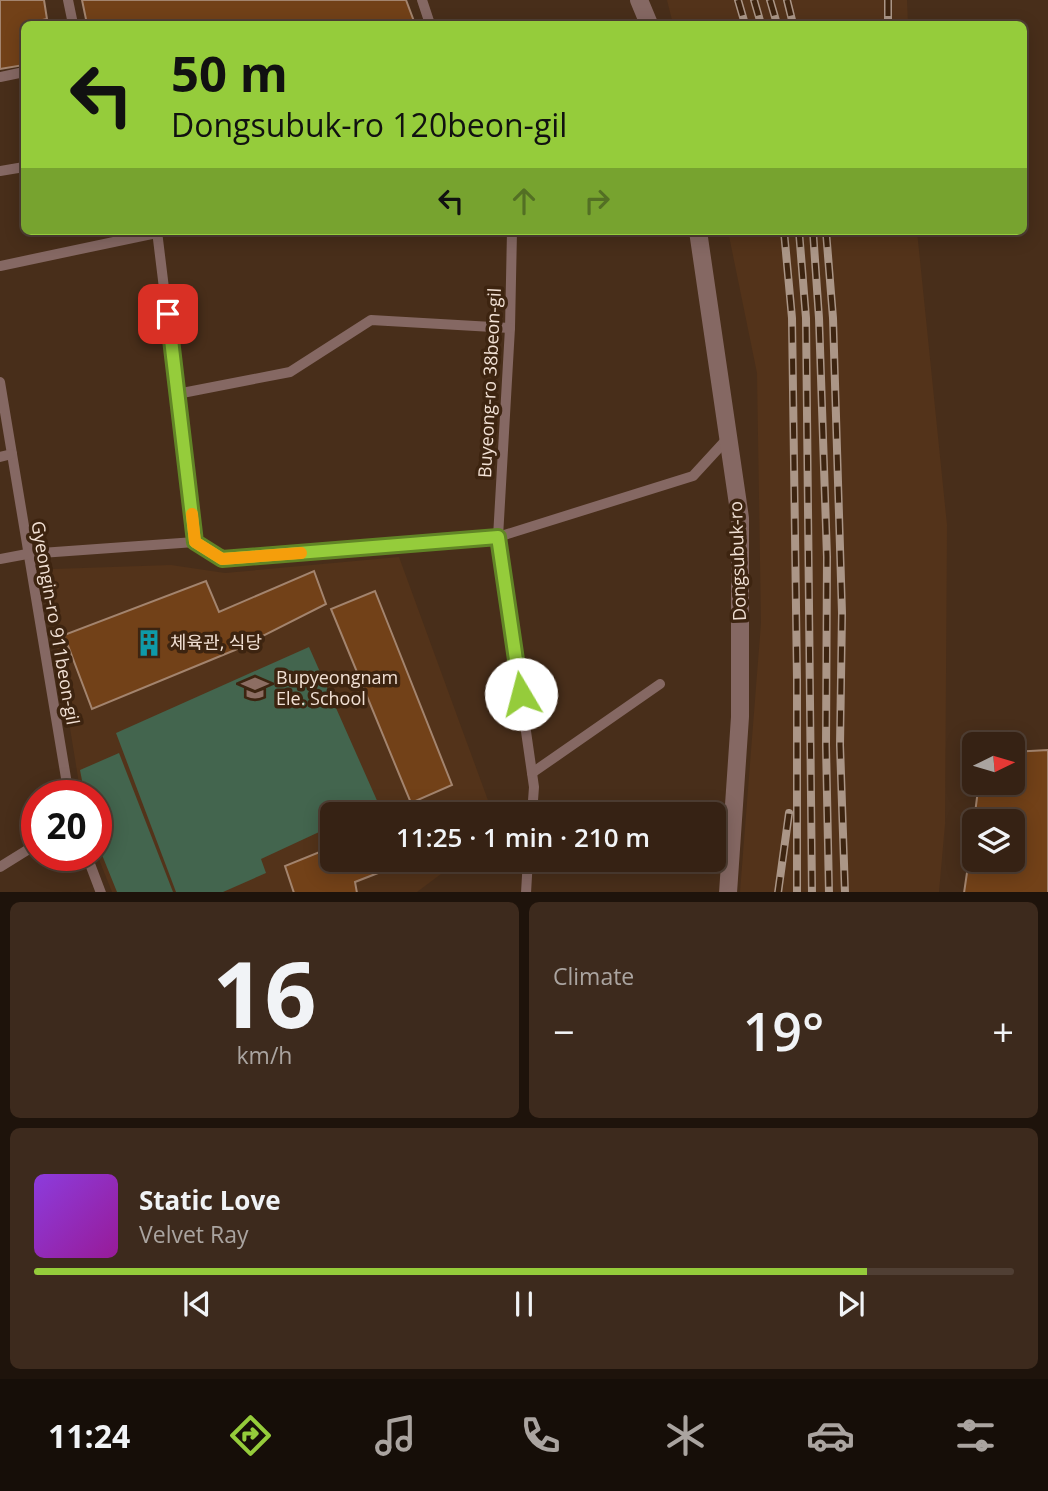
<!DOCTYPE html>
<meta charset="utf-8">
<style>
:root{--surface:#362214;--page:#3d2a1d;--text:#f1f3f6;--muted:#aaa4a0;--line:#503f34;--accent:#95cc3b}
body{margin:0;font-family:"Open Sans","Noto Sans KR",sans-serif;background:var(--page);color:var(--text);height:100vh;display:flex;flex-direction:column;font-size:26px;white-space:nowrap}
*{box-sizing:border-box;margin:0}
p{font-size:23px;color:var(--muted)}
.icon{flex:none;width:38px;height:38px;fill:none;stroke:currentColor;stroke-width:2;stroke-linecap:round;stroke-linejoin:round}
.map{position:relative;height:892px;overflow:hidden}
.panel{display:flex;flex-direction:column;gap:10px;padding:10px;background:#1e130b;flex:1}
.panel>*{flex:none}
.banner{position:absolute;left:21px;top:21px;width:1006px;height:214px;border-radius:10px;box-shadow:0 4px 18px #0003,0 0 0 2px var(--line);background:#95cc3b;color:#111;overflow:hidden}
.needle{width:46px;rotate:85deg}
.buttons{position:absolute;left:962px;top:732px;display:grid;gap:14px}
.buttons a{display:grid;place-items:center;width:63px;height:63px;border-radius:10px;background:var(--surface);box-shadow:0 4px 18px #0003,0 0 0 2px var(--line);font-size:35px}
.speed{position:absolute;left:21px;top:780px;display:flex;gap:14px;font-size:35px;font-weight:700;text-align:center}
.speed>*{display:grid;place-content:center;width:91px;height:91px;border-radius:50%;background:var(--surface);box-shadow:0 4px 18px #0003,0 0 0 2px var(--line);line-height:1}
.speed .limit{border:10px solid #d22;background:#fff;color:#111}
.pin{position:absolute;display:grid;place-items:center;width:60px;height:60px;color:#fff;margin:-30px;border-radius:14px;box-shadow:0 4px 10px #0006}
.me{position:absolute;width:77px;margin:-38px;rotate:352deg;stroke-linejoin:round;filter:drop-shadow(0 0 5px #0008)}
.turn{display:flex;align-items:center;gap:24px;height:147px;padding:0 35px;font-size:32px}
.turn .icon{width:91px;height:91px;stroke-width:2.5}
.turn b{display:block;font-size:49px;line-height:60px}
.lanes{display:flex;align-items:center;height:66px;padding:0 35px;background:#0003;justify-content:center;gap:35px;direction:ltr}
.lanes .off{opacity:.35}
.big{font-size:52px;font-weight:600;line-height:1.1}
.panel .tile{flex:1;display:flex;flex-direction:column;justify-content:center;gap:10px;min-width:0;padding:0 24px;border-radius:10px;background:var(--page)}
.panel .dial{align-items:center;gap:0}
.dial b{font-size:91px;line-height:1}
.song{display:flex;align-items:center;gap:21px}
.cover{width:84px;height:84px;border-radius:10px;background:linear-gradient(135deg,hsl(270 70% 55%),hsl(300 70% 35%))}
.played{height:7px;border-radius:4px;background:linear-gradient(90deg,var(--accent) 85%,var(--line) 85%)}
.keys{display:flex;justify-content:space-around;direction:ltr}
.heat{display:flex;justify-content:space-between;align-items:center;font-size:38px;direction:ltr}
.panel .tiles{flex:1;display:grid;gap:10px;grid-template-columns:1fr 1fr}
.tile:last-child{grid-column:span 2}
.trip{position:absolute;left:320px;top:802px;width:406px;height:70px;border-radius:10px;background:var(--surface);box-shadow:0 4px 18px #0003,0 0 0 2px var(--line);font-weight:600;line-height:70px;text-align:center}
.menu{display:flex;height:112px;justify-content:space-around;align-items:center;background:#160e08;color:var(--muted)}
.menu .icon{width:49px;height:49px}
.menu .current{color:var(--accent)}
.menu b{font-size:32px;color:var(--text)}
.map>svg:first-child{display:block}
.built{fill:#53331a}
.green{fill:#43654e}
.building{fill:#724118;stroke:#a3846e;stroke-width:2}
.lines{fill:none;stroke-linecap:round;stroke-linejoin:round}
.service{stroke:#856863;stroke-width:10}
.tertiary{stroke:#856863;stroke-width:18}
.rail-casing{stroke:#ab9687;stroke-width:8}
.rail{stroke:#3d2410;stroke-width:5;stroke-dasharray:16;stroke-linecap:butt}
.route-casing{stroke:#618526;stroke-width:18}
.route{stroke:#95cc3b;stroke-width:12}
.slow{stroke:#f59e0b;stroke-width:12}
.labels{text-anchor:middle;stroke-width:7;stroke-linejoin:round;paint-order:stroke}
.street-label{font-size:18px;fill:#f2e1d5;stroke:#3d2410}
.poi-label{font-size:18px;fill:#f2e1d5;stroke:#3d2410;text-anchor:start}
</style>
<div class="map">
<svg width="1048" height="893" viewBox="0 0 1048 893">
<rect width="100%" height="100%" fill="#482e1a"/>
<g class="built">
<polygon points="667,0 907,0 908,24 673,24"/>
<polygon points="728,231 917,231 947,525 945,824 939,892 740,892 761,623 757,373"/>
<polygon points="399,557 493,814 332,814 332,859 461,859 417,892 112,892 96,852 96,796 81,796 46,580 53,569 171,565 225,573"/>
</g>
<g class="green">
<polygon points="309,647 379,805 360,814 332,814 332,826 261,859 266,873 223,892 176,892 116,733"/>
<polygon points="119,753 173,892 117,892 96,840 96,796 85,796 80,770"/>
</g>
<g class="building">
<polygon points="0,0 44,0 47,19 24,24 24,65 0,69"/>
<polygon points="82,0 406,0 415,24 87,24"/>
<polygon points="314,571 326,604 235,650 92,709 64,635 206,581 219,612"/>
<polygon points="375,591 452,785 411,803 331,609"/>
<polygon points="1048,750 1048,893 964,893 969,859 1013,859 1013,821 974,821 979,782 1013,782 1013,752"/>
<polygon points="332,847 332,859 409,861 355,882 357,893 294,893 285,866"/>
</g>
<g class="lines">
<g class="service">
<polyline points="68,0 73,24"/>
<polyline points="422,0 430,24"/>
<polyline points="0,77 24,72"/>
<polyline points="0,171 24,167"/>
<polyline points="157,231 195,542"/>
<polyline points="512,231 510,328 498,537 534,787 532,814"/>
<polyline points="0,266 166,231"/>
<polyline points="0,382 69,796"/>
<polyline points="177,394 290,372 371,320 510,328"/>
<polyline points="0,457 12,454"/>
<polyline points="195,542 222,559 498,537 693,476 727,439"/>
<polyline points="0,559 27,554 195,542"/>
<polyline points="532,773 660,684"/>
<polyline points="87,856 101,893"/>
<polyline points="0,867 37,844"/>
<polyline points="526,893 528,859"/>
</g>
<g class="tertiary">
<polyline points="639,0 649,24"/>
<polyline points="698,231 740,518 740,717 728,893"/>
</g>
<defs>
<g id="rail">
<polyline points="738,0 745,24"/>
<polyline points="754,0 761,24"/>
<polyline points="770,0 777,24"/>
<polyline points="787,0 793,24"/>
<polyline points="888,0 888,24"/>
<polyline points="784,231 792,318 797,679 797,893"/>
<polyline points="799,231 806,318 812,893"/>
<polyline points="813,231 819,318 827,557 826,745 829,893"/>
<polyline points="826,231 833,318 842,613 840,745 845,893"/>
<polyline points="778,893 789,813"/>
</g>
</defs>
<use href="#rail" class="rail-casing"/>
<use href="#rail" class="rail"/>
</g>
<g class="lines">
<defs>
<polyline id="route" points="168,314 195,542 222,559 498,537 521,694"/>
</defs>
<use href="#route" class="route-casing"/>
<use href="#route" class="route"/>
<polyline class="slow" points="192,514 195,542 222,559 301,553"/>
</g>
<defs>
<symbol id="building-bare" viewBox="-9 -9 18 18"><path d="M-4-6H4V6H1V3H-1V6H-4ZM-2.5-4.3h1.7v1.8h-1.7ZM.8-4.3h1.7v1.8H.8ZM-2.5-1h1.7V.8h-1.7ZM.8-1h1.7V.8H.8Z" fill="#0f9aa8" stroke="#3d2410" stroke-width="2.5" paint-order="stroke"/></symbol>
<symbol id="school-bare" viewBox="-9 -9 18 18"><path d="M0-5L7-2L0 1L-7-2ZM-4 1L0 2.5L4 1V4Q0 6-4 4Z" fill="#8d6e63" stroke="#3d2410" stroke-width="2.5" paint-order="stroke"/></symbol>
</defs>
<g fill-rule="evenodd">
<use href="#building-bare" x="130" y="624" width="38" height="38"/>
<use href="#school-bare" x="236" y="669" width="38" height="38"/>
</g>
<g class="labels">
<g class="street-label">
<text transform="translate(490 383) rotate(-87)" y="6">Buyeong-ro 38beon-gil</text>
<text transform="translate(738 561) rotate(-92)" y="6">Dongsubuk-ro</text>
<text transform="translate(55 623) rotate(80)" y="6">Gyeongin-ro 911beon-gil</text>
</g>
<g class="poi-label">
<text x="170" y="649">체육관, 식당</text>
<text x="276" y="684">Bupyeongnam<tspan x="276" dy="21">Ele. School</tspan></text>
</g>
</g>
</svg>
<div class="buttons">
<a><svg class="needle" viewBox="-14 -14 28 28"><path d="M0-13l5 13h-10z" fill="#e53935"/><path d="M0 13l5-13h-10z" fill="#aaa4a0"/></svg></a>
<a><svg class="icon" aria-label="layers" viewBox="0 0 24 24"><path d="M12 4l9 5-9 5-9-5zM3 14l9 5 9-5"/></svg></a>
</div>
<div class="speed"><div class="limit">20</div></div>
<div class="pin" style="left:168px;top:314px;background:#d93025"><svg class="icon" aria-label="arrive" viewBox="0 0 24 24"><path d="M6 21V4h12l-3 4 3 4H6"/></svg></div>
<svg class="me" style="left:521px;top:694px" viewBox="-20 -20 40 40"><circle r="19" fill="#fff"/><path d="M0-13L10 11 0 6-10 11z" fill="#95cc3b"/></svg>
<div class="trip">11:25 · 1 min · 210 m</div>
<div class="banner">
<div class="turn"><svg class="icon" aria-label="left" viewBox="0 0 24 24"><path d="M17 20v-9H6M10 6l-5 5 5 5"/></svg><div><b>50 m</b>Dongsubuk-ro 120beon-gil</div></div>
<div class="lanes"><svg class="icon" aria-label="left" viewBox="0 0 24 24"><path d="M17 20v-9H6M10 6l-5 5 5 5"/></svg><svg class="icon off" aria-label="ahead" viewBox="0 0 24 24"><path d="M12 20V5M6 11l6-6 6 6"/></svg><svg class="icon off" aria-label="right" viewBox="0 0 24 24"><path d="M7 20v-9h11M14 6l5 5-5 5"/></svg></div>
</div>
</div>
<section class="panel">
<div class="tiles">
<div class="tile dial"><b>16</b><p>km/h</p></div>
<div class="tile"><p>Climate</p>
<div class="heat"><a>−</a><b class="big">19°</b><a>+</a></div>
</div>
<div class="tile">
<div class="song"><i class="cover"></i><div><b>Static Love</b><p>Velvet Ray</p></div></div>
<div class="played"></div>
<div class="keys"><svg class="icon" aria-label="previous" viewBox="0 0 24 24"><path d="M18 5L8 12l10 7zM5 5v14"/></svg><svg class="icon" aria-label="pause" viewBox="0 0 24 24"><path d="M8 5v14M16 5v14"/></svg><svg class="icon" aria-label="next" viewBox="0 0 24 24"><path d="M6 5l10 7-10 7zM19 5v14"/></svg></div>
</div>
</div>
</section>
<nav class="menu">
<b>11:24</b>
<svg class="icon current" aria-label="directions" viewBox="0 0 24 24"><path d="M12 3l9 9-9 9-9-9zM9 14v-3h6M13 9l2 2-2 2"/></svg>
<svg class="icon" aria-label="music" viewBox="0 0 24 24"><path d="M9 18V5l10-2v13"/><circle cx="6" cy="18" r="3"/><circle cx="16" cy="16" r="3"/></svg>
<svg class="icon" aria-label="phone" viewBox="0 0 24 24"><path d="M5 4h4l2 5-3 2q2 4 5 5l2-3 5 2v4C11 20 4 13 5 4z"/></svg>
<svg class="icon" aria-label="climate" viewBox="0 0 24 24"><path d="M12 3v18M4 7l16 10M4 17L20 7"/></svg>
<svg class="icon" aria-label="car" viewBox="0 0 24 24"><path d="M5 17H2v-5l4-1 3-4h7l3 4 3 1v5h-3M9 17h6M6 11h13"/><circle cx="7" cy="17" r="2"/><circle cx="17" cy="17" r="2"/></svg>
<svg class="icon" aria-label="filters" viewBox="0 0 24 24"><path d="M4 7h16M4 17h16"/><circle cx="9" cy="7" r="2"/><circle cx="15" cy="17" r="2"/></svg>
</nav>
